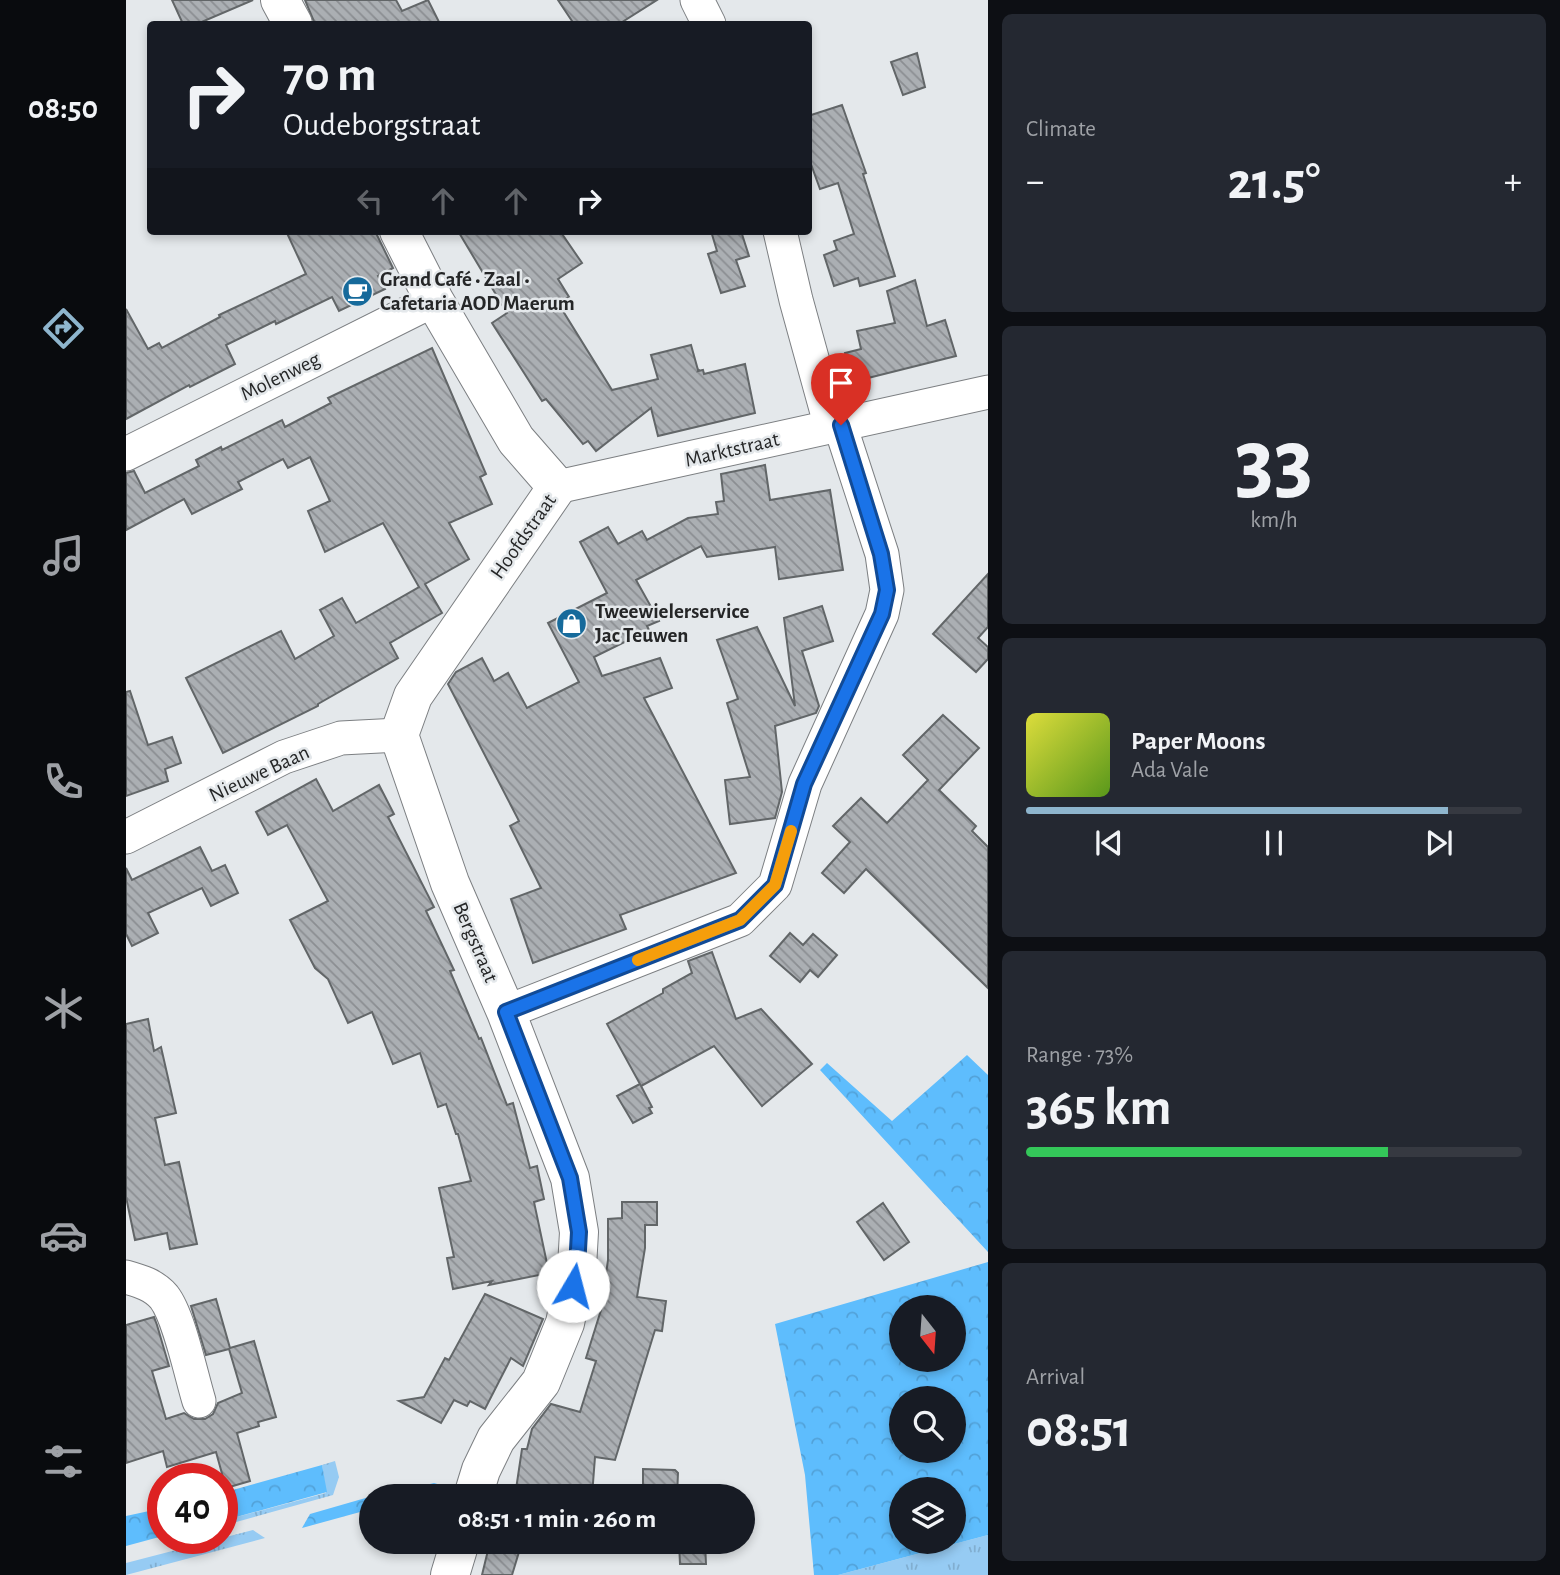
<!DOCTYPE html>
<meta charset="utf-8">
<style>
:root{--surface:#171b24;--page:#242831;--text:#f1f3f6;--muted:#9ea1a6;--line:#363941;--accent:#8eb5cd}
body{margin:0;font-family:"Alegreya Sans",sans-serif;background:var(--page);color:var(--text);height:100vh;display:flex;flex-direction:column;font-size:26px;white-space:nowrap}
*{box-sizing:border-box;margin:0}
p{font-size:23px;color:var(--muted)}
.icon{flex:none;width:38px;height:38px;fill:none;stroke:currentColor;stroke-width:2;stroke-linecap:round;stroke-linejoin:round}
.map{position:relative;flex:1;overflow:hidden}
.panel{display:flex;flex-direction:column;gap:14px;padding:14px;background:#0d0f14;width:572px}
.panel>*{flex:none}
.guide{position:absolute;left:21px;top:21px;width:665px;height:214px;border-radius:7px;box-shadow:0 4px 10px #0003;background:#171b24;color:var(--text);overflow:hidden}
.needle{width:46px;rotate:163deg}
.controls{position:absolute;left:763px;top:1295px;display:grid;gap:14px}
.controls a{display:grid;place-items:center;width:77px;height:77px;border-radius:50%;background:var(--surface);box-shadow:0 4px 10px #0003;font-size:35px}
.speed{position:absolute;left:21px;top:1463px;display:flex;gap:14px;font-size:35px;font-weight:700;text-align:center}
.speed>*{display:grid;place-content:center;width:91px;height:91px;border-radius:50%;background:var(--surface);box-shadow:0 4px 10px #0003;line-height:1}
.speed .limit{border:10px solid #d22;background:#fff;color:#111}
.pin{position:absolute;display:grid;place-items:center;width:60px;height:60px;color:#fff;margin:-72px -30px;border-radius:50% 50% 50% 0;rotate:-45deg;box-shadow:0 0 7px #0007}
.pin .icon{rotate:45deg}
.me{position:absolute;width:77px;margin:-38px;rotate:8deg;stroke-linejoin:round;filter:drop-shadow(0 0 5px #0008)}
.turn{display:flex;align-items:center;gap:24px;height:147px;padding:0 21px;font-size:32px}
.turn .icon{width:91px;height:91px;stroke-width:2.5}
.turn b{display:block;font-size:49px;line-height:60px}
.lanes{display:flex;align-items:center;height:66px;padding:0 21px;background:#0003;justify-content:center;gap:35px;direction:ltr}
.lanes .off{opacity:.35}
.big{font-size:52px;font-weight:700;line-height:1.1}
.panel .widget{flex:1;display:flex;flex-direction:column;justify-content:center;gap:10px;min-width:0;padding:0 24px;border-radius:10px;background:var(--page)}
.panel .dial{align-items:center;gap:0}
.dial b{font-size:91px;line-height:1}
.song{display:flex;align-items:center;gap:21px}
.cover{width:84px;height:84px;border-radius:10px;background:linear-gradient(135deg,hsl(60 70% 55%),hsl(90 70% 35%))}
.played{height:7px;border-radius:4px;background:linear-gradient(90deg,var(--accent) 85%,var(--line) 85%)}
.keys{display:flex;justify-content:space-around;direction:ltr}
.heat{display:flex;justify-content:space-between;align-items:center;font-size:38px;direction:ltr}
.charge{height:10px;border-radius:5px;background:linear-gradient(90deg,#34c759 73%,var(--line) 0)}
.trip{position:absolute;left:233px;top:1484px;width:396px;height:70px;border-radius:35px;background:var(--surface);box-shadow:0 4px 10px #0003;font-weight:700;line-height:70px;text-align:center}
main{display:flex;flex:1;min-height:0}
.tabs{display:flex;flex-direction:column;width:126px;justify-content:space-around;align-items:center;background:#090b0e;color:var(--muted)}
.tabs .icon{width:49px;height:49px}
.tabs .selected{color:var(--accent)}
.tabs b{font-size:32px;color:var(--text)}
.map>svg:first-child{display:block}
.grass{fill:url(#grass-tufts)}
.forest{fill:url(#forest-crowns);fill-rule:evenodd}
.building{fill:url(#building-back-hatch);stroke:#626668;stroke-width:2}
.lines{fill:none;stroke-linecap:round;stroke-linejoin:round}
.minor-casing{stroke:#7c7f82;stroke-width:35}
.tertiary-casing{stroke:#7c7f82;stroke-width:40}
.minor{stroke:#fff;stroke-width:33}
.tertiary{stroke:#fff;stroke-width:38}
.route-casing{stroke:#114b97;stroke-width:18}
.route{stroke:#1a73e8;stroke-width:12}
.slow{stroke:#f59e0b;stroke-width:12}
.labels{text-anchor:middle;stroke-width:5;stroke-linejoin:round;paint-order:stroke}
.poi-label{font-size:21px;font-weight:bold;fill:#252627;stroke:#e4e8eb;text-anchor:start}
.street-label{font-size:21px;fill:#252627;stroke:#e4e8eb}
</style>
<main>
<nav class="tabs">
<b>08:50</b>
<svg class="icon selected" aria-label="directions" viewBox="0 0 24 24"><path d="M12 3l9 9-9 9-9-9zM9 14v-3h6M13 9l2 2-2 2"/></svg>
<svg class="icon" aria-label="music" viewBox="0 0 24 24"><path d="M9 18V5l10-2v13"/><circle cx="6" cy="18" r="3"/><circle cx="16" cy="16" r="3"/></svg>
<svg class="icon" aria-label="phone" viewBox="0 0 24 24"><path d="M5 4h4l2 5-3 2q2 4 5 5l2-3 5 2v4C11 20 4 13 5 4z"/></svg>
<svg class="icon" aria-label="climate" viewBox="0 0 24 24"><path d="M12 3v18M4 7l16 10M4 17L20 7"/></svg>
<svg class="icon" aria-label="car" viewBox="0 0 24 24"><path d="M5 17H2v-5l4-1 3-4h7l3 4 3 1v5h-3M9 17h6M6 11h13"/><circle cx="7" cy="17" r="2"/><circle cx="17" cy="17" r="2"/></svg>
<svg class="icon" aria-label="filters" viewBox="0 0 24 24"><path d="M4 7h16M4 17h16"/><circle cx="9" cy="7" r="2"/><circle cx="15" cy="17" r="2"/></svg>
</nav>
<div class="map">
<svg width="862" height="1575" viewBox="0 0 862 1575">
<defs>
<pattern id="grass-tufts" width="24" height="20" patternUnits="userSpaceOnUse" patternTransform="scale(1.75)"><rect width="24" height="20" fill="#96cbf3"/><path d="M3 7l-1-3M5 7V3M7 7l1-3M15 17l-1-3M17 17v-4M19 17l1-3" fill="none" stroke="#81aed0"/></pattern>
<pattern id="forest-crowns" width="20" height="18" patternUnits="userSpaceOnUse" patternTransform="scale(1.75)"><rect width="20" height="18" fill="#5ebdfd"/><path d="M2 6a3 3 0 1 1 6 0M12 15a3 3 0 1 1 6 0" fill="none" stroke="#52a2d9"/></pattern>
<pattern id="building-back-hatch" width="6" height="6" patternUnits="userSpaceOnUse" patternTransform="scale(1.75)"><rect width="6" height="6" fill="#abafb3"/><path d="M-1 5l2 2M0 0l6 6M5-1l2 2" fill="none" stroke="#8b8e92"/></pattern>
</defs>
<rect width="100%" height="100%" fill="#e4e8eb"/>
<g class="grass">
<polygon points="209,1461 213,1477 207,1495 96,1526 96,1521 200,1493 196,1465"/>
<polygon points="127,1530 139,1538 0,1575 0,1563"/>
<polygon points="862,1535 862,1575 712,1575"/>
</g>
<g class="forest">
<polygon points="841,1055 862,1075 862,1252 694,1070 701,1063 766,1121"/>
<path d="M862 1262V1535L712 1575H688L679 1475 649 1324ZM828 1307V1360H775V1307ZM828 1398V1451H775V1398ZM828 1489V1542H775V1489Z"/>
<polygon points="196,1465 201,1492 96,1521 96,1493"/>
<polygon points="308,1483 328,1489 290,1496 255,1496"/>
<polygon points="243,1497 245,1509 176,1528 184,1514"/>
<polygon points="37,1508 37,1536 0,1546 0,1516"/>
</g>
<g class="building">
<polygon points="46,0 127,0 71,24 57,24"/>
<polygon points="179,0 270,0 276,11 302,0 314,24 189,24"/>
<polygon points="432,0 531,0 493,24 448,24"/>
<polygon points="791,53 799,87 777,95 765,62"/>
<polygon points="716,105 740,173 737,174 769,276 734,286 732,278 708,286 698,255 711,250 708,241 728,234 712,183 694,189 682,156 682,116"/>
<polygon points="160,231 249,231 267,268 252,276 259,289 213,311 206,297 150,324 149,321 100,345 109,364 64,387 63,385 0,419 0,309 22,349 33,343 36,348 94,317 93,315 180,274"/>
<polygon points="332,231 434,231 456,263 432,279 443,297 432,303 486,390 532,379 525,355 565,345 572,370 573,369 572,371 577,370 578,374 619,364 629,413 532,436 525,408 470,451 462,441 457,444 420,399 416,401 366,323 381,313"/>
<polygon points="585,231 615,231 623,256 610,260 619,286 595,293 582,254 591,251"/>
<polygon points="789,280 801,326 819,320 830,356 726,382 719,353 735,349 731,331 769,323 761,291"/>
<polygon points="306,348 360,474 354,477 366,504 323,523 343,559 299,584 316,613 264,643 272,658 192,704 192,706 97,753 60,678 155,631 169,659 208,636 194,610 216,598 230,623 293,587 257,523 199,552 182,511 204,501 184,457 162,468 157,459 112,482 116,489 66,514 58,499 0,530 0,473 8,471 19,493 73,466 70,460 95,447 96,450 156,420 159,427 205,403 202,398"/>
<polygon points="639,465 644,500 704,490 717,570 653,579 649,547 581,557 575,546 510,580 533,621 521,626 523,630 468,657 476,676 534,658 546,688 518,698 610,873 494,915 500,929 407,963 385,899 415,888 384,826 393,821 322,684 330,672 356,658 368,681 382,673 401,708 453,682 422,623 481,593 454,542 482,527 492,544 516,531 521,540 562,518 592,514 590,502 598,501 595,474"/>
<polygon points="862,574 862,627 852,638 862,647 862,659 850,672 807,634"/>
<polygon points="696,606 707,641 676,651 693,706 690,713 649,726 656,792 649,818 604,824 599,780 624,777 601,703 612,699 591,640 631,627 669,706 658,618"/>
<polygon points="4,691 22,745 46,737 55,763 39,769 42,781 0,796 0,692"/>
<polygon points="817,715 853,748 813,790 850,826 846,831 862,847 862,988 740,869 718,893 696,873 724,842 707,826 735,798 761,823 802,780 777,755"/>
<polygon points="190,779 207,811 253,785 268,814 262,817 308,907 300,911 328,970 324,971 353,1039 355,1038 381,1105 387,1103 404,1168 411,1166 418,1199 408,1202 423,1273 363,1285 366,1281 327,1289 321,1258 328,1257 313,1188 345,1181 332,1134 330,1134 320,1104 312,1107 294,1053 267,1064 246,1012 222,1023 202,979 189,968 164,920 202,901 161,825 142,835 130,812"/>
<polygon points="74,847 86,871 99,865 112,893 85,906 76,888 22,913 32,933 6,946 0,934 0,868 6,880"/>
<polygon points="664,933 677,945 687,934 711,955 692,977 684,970 674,982 644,956"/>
<polygon points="586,952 610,1019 635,1009 686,1064 636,1106 588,1046 515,1086 526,1107 523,1108 526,1113 507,1123 491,1096 514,1084 481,1024 537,993 537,989 566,973 562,961"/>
<polygon points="22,1019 28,1051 35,1047 50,1113 29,1118 39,1165 53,1162 71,1244 44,1249 41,1233 9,1240 0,1197 0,1024"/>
<polygon points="496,1202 531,1202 531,1225 519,1225 519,1248 511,1297 540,1301 536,1331 529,1330 489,1460 469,1457 466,1496 389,1496 396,1449 401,1449 406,1429 425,1404 454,1412 470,1361 460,1358 475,1310 482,1260 482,1219 496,1218"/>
<polygon points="757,1203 783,1242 758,1260 731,1222"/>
<polygon points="359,1294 417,1319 397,1366 385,1358 359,1409 344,1401 341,1406 328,1400 315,1423 273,1401 298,1397 319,1358 323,1360"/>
<polygon points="90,1299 104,1348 128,1341 150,1417 132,1422 133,1426 111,1433 124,1481 100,1488 90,1452 41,1467 37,1451 0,1463 0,1325 28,1317 31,1325 43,1366 26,1371 40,1419 58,1413 68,1419 79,1419 87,1414 92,1403 116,1393 103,1349 80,1355 65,1306"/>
<polygon points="517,1469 549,1470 552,1473 551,1496 517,1496"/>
<polygon points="364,1542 396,1542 386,1575 356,1575"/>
<polygon points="553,1542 579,1542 580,1564 554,1564"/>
</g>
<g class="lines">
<defs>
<g id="minor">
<polyline points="571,0 583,24"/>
<polyline points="654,231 670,300 705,427"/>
<polyline points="0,454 308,300"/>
<polyline points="431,487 862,392"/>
<polyline points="0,837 158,757 215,738 273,735"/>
<polyline points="380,1012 614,920 649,885 679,784 756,614 761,590 756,554 714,425"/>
<path d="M0 1277C14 1281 28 1285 38 1297 53 1316 65 1375 73 1401"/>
</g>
<g id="tertiary">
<polyline points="154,0 167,24"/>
<polyline points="273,231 308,300 390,440 431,487 287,696 273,735 324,883 380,1012 444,1178 453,1232 451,1267 439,1323 415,1382 370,1439 355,1470 347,1496"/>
<polyline points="324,1575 334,1542"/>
</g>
</defs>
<use href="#minor" class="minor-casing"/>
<use href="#tertiary" class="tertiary-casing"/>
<use href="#minor" class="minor"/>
<use href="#tertiary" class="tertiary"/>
</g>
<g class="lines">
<defs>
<polyline id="route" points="447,1286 451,1267 453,1232 444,1178 380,1012 614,920 649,885 678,784 756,614 761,590 755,554 715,425"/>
</defs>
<use href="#route" class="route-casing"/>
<use href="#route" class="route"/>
<polyline class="slow" points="512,960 614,920 649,885 665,831"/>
</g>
<defs>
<symbol id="cafe-disc" viewBox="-11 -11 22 22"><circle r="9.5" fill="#166a9b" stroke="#e4e8eb"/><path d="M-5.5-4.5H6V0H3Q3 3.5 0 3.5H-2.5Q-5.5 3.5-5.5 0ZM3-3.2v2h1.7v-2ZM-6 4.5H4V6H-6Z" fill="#fff"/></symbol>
<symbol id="shop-disc" viewBox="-11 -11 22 22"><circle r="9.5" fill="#166a9b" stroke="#e4e8eb"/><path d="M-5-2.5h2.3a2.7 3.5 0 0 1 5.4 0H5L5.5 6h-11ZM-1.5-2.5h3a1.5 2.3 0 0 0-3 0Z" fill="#fff"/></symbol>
</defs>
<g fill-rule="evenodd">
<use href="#cafe-disc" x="214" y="274" width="35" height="35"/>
<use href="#shop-disc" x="428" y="606" width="35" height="35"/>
</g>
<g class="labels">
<g class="poi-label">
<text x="254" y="286">Grand Café • Zaal •<tspan x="254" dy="24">Cafetaria AOD Maerum</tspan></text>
<text x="469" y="618">Tweewielerservice<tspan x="469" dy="24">Jac Teuwen</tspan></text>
</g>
<g class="street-label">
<text transform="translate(154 376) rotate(-26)" y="7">Molenweg</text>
<text transform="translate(606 449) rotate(-13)" y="7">Marktstraat</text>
<text transform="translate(397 536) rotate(-55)" y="7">Hoofdstraat</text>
<text transform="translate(133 773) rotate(-25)" y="7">Nieuwe Baan</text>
<text transform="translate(350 942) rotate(67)" y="7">Bergstraat</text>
</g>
</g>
</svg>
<div class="controls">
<a><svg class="needle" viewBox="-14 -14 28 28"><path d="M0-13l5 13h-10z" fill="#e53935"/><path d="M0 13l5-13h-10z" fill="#9ea1a6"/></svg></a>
<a><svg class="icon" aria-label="search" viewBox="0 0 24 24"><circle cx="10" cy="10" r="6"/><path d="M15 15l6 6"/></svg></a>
<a><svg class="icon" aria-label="layers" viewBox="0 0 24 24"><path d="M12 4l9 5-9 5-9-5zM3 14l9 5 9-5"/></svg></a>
</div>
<div class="speed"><div class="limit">40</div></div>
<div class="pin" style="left:715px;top:425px;background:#d93025"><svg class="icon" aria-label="arrive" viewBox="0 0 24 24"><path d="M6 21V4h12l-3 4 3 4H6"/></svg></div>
<svg class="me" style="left:447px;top:1286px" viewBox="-20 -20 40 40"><circle r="19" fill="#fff"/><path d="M0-13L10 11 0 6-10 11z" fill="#1a73e8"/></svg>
<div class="trip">08:51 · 1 min · 260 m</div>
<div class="guide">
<div class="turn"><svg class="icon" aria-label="right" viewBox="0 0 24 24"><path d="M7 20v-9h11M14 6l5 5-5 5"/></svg><div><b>70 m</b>Oudeborgstraat</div></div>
<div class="lanes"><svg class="icon off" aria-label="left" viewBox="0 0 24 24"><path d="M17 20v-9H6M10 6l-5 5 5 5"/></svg><svg class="icon off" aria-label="ahead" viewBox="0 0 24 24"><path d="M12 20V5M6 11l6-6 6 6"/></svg><svg class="icon off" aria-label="ahead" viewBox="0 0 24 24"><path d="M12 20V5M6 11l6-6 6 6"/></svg><svg class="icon" aria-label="right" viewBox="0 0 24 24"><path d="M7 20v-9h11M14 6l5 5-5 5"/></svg></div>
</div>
</div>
<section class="panel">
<div class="widget"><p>Climate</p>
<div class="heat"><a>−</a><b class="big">21.5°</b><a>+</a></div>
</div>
<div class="widget dial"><b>33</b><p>km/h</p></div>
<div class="widget">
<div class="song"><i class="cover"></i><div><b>Paper Moons</b><p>Ada Vale</p></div></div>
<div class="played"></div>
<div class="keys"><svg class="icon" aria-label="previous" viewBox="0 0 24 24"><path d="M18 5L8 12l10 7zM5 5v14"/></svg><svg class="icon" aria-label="pause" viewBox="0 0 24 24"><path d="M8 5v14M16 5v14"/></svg><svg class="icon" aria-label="next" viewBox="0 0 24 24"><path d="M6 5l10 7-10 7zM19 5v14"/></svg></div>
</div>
<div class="widget"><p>Range · 73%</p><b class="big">365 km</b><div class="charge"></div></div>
<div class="widget"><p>Arrival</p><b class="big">08:51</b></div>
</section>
</main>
